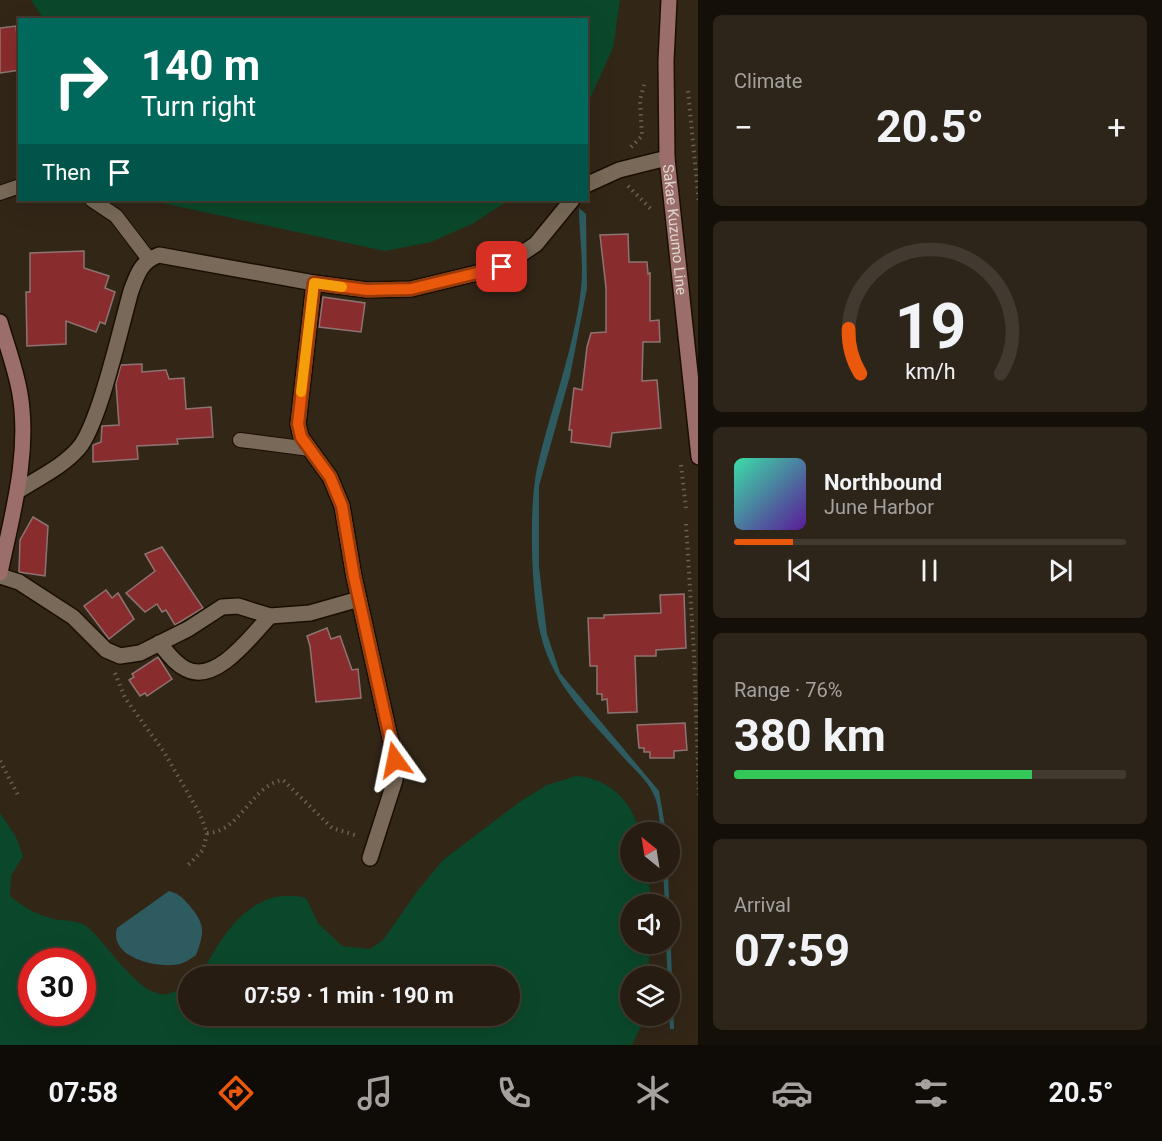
<!DOCTYPE html>
<meta charset="utf-8">
<style>
:root{--surface:#261c11;--page:#2e251a;--text:#f1f3f6;--muted:#a4a19f;--line:#423a31;--accent:#ea580c}
body{margin:0;font-family:Roboto,sans-serif;background:var(--page);color:var(--text);height:100vh;display:flex;flex-direction:column;font-size:22px;white-space:nowrap}
*{box-sizing:border-box;margin:0}
p{font-size:20px;color:var(--muted)}
.icon{flex:none;width:33px;height:33px;fill:none;stroke:currentColor;stroke-width:2;stroke-linecap:round;stroke-linejoin:round}
.map{position:relative;flex:1;overflow:hidden}
.side{display:flex;flex-direction:column;gap:15px;padding:15px;background:#150f09;width:464px}
.side>*{flex:none}
.hud{position:absolute;left:18px;top:18px;width:570px;height:183px;border-radius:0px;box-shadow:0 6px 24px #0002,0 0 0 2px var(--line);background:#00695c;color:#fff;overflow:hidden}
.needle{width:39px;rotate:330deg}
.controls{position:absolute;left:620px;top:822px;display:grid;gap:12px}
.controls a{display:grid;place-items:center;width:60px;height:60px;border-radius:50%;background:var(--surface);box-shadow:0 6px 24px #0002,0 0 0 2px var(--line);font-size:30px}
.speed{position:absolute;left:18px;top:948px;display:flex;gap:12px;font-size:30px;font-weight:700;text-align:center}
.speed>*{display:grid;place-content:center;width:78px;height:78px;border-radius:50%;background:var(--surface);box-shadow:0 6px 24px #0002,0 0 0 2px var(--line);line-height:1}
.speed .limit{border:9px solid #d22;background:#fff;color:#111}
.pin{position:absolute;display:grid;place-items:center;width:51px;height:51px;color:#fff;margin:-26px;border-radius:12px;box-shadow:0 3px 9px #0006}
.me{position:absolute;width:66px;margin:-33px;rotate:348deg;stroke-linejoin:round;filter:drop-shadow(0 0 4px #0008)}
.turn{display:flex;align-items:center;gap:21px;height:126px;padding:0 24px;font-size:27px}
.turn .icon{width:78px;height:78px;stroke-width:2.5}
.turn b{display:block;font-size:42px;line-height:51px}
.then{display:flex;align-items:center;height:57px;padding:0 24px;background:#0003;gap:12px;font-size:22px}
.big{font-size:45px;font-weight:700;line-height:1.1}
.side .card{flex:1;display:flex;flex-direction:column;justify-content:center;gap:9px;min-width:0;padding:0 21px;border-radius:9px;background:var(--page)}
.side .dial{align-items:center;gap:0}
.dial svg{height:156px;overflow:visible;fill:none;stroke:var(--line);stroke-width:7;stroke-linecap:round;text-anchor:middle}
.dial text{fill:var(--text);stroke:none}
.song{display:flex;align-items:center;gap:18px}
.cover{width:72px;height:72px;border-radius:9px;background:linear-gradient(135deg,hsl(160 70% 55%),hsl(270 70% 35%))}
.played{height:6px;border-radius:3px;background:linear-gradient(90deg,var(--accent) 15%,var(--line) 15%)}
.keys{display:flex;justify-content:space-around;direction:ltr}
.heat{display:flex;justify-content:space-between;align-items:center;font-size:33px;direction:ltr}
.charge{height:9px;border-radius:4px;background:linear-gradient(90deg,#34c759 76%,var(--line) 0)}
.trip{position:absolute;left:178px;top:966px;width:342px;height:60px;border-radius:30px;background:var(--surface);box-shadow:0 6px 24px #0002,0 0 0 2px var(--line);font-weight:700;line-height:60px;text-align:center}
.menu{display:flex;height:96px;justify-content:space-around;align-items:center;background:#0f0b07;color:var(--muted)}
.menu .icon{width:42px;height:42px}
.menu .selected{color:var(--accent)}
.menu b{font-size:27px;color:var(--text)}
main{display:flex;flex:1;min-height:0}
.map>svg:first-child{display:block}
.green{fill:#0b482b;fill-rule:evenodd}
.water{fill:#2d5b60}
.building{fill:#892c2d;stroke:#8d7472;stroke-width:1.5}
.lines{fill:none;stroke-linecap:round;stroke-linejoin:round}
.lane-casing{stroke:#1a0e02;stroke-width:16}
.street-casing{stroke:#1a0e02;stroke-width:18}
.secondary-casing{stroke:#1a0e02;stroke-width:18}
.path{stroke:#6b6153;stroke-width:4;stroke-dasharray:1.5 4.5;stroke-linecap:butt}
.lane{stroke:#786958;stroke-width:14}
.street{stroke:#786958;stroke-width:15}
.secondary{stroke:#9b6e6b;stroke-width:15}
.route-casing{stroke:#983908;stroke-width:15}
.route{stroke:#ea580c;stroke-width:10}
.slow{stroke:#f59e0b;stroke-width:10}
.labels{text-anchor:middle;stroke-width:5;stroke-linejoin:round;paint-order:stroke}
.street-label{font-size:15px;fill:#dfd7cd;stroke:#322617}
</style>
<main>
<div class="map">
<svg width="699" height="1045" viewBox="0 0 699 1045">
<rect width="100%" height="100%" fill="#322617"/>
<g class="green">
<polygon points="31,0 620,0 613,48 587,105 586,20 44,20"/>
<polygon points="148,200 509,200 472,224 431,242 385,251"/>
<path d="M576 776C608 778 633 801 639 832H630V872H647L652 904H630V944H650L648 976H630V1016H646L632 1045H0V813L16 837 23 856 11 876 10 896C23 907 37 915 54 919 64 921 78 920 86 926 107 942 140 1000 168 994 175 992 183 987 189 984V1016H510V976H201C221 935 253 884 306 898L318 923 342 946 370 949 383 940 419 889 443 860 521 801 547 785ZM32 962H82V1012H32Z"/>
</g>
<g class="water">
<path d="M579 208 586 214 587 288 570 376 539 486V567L547 634 560 673 659 791 666 832H661C659 820 659 804 653 793 646 779 634 769 624 758 591 720 553 686 541 636 531 595 528 504 538 464 552 405 574 349 581 289 584 261 579 236 579 208Z"/>
<polygon points="663,872 668,872 674,1029 670,1029 666,944 669,944 669,904 665,904"/>
<path d="M169 891C179 894 182 897 189 905 205 924 205 931 196 955 191 959 186 962 180 964 159 969 108 958 117 928Z"/>
</g>
<g class="building">
<polygon points="16,26 20,70 0,73 0,28"/>
<polygon points="628,234 629,262 647,262 648,274 650,273 650,321 659,320 660,342 643,342 642,381 657,380 661,428 612,433 610,447 571,442 572,430 569,430 574,388 582,390 587,347 591,333 606,332 606,288 600,235"/>
<polygon points="84,251 84,268 109,276 105,288 115,292 105,324 100,322 96,332 66,321 66,344 27,346 26,292 30,292 30,253"/>
<polygon points="323,297 365,303 361,332 319,327"/>
<polygon points="142,364 142,372 166,370 169,379 184,378 186,409 211,407 213,437 177,439 178,444 137,446 138,459 93,462 93,445 101,442 102,426 119,425 116,383 121,365"/>
<polygon points="33,517 48,526 45,576 19,572 20,540"/>
<polygon points="162,547 203,608 175,625 166,610 162,612 157,604 145,612 126,593 155,571 145,554"/>
<polygon points="106,590 112,598 118,593 134,619 109,639 84,606"/>
<polygon points="684,594 686,648 656,650 656,656 635,656 637,712 608,713 607,699 602,700 602,694 597,694 597,666 590,666 588,618 604,618 604,615 661,613 660,595"/>
<polygon points="327,628 331,639 340,636 352,670 358,669 361,698 316,702 310,646 307,636"/>
<polygon points="158,657 172,679 147,696 145,693 140,696 129,680 134,677 132,674"/>
<polygon points="685,723 687,750 674,751 674,758 650,758 650,752 644,752 644,748 639,748 637,725"/>
</g>
<g class="lines">
<defs>
<g id="lane">
<polyline points="0,193 20,186"/>
<polyline points="92,200 116,216 148,258"/>
<polyline points="240,440 310,449"/>
</g>
<g id="street">
<polyline points="586,185 619,170 667,158"/>
<polyline points="314,283 298,424 301,437 330,477 342,506 354,577 395,760 395,780 370,858"/>
<path d="M18 491C38 478 62 467 78 449 99 426 121 326 131 291 137 275 141 261 159 255L314 283 367 290 411 289 502 267 536 244 572 200"/>
<polyline points="0,576 19,582 73,617 106,650 120,656 140,653 188,629 222,607 238,606 270,616 310,613 359,599"/>
<path d="M159 643C167 652 175 664 186 669 216 685 252 635 270 616"/>
</g>
<g id="secondary">
<path id="s1" d="M669 0 666 61 667 158 699 457"/>
<path d="M0 322C7 346 16 370 20 394 30 454 12 515 0 573"/>
</g>
</defs>
<use href="#lane" class="lane-casing"/>
<use href="#street" class="street-casing"/>
<use href="#secondary" class="secondary-casing"/>
<g class="path">
<polyline points="688,91 699,204"/>
<polyline points="631,147 642,136 640,100 645,81"/>
<polyline points="628,186 652,210"/>
<polyline points="681,465 686,508"/>
<polyline points="686,524 694,653 699,796"/>
<polyline points="115,673 125,698 164,752 200,814 207,833 203,850 186,867"/>
<polyline points="0,761 18,795"/>
<path d="M207 833C241 832 251 785 283 780L332 828 358 836"/>
</g>
<use href="#lane" class="lane"/>
<use href="#street" class="street"/>
<use href="#secondary" class="secondary"/>
</g>
<g class="lines">
<defs>
<polyline id="route" points="395,760 354,577 342,506 330,477 301,437 298,424 314,283 367,290 411,289 502,267"/>
</defs>
<use href="#route" class="route-casing"/>
<use href="#route" class="route"/>
<polyline class="slow" points="301,392 314,283 342,287"/>
</g>
<g class="labels">
<g class="street-label">
<text dy="5" stroke="none"><textPath href="#s1" startOffset="230">Sakae Kuzumo Line</textPath></text>
</g>
</g>
</svg>
<div class="controls">
<a><svg class="needle" viewBox="-14 -14 28 28"><path d="M0-13l5 13h-10z" fill="#e53935"/><path d="M0 13l5-13h-10z" fill="#a4a19f"/></svg></a>
<a><svg class="icon" aria-label="sound" viewBox="0 0 24 24"><path d="M4 9h4l5-4v14l-5-4H4zM17 9q2 3 0 6"/></svg></a>
<a><svg class="icon" aria-label="layers" viewBox="0 0 24 24"><path d="M12 4l9 5-9 5-9-5zM3 14l9 5 9-5"/></svg></a>
</div>
<div class="speed"><div class="limit">30</div></div>
<div class="pin" style="left:502px;top:267px;background:#d93025"><svg class="icon" aria-label="arrive" viewBox="0 0 24 24"><path d="M6 21V4h12l-3 4 3 4H6"/></svg></div>
<svg class="me" style="left:395px;top:760px" viewBox="-20 -20 40 40"><path d="M0-17L14 15 0 8-14 15z" fill="#ea580c" stroke="#fff" stroke-width="4"/></svg>
<div class="trip">07:59 · 1 min · 190 m</div>
<div class="hud">
<div class="turn"><svg class="icon" aria-label="right" viewBox="0 0 24 24"><path d="M7 20v-9h11M14 6l5 5-5 5"/></svg><div><b>140 m</b>Turn right</div></div>
<div class="then">Then<svg class="icon" aria-label="arrive" viewBox="0 0 24 24"><path d="M6 21V4h12l-3 4 3 4H6"/></svg></div>
</div>
</div>
<section class="side">
<div class="card"><p>Climate</p>
<div class="heat"><a>−</a><b class="big">20.5°</b><a>+</a></div>
</div>
<div class="card dial"><svg viewBox="0 0 100 80">
<path d="M14 69A42 42 0 1 1 86 69"/>
<path d="M14 69A42 42 0 0 1 8 46" stroke="#ea580c"/>
<text x="50" y="56" font-size="32" font-weight="700">19</text>
<text x="50" y="72" font-size="11">km/h</text>
</svg></div>
<div class="card">
<div class="song"><i class="cover"></i><div><b>Northbound</b><p>June Harbor</p></div></div>
<div class="played"></div>
<div class="keys"><svg class="icon" aria-label="previous" viewBox="0 0 24 24"><path d="M18 5L8 12l10 7zM5 5v14"/></svg><svg class="icon" aria-label="pause" viewBox="0 0 24 24"><path d="M8 5v14M16 5v14"/></svg><svg class="icon" aria-label="next" viewBox="0 0 24 24"><path d="M6 5l10 7-10 7zM19 5v14"/></svg></div>
</div>
<div class="card"><p>Range · 76%</p><b class="big">380 km</b><div class="charge"></div></div>
<div class="card"><p>Arrival</p><b class="big">07:59</b></div>
</section>
</main>
<nav class="menu">
<b>07:58</b>
<svg class="icon selected" aria-label="directions" viewBox="0 0 24 24"><path d="M12 3l9 9-9 9-9-9zM9 14v-3h6M13 9l2 2-2 2"/></svg>
<svg class="icon" aria-label="music" viewBox="0 0 24 24"><path d="M9 18V5l10-2v13"/><circle cx="6" cy="18" r="3"/><circle cx="16" cy="16" r="3"/></svg>
<svg class="icon" aria-label="phone" viewBox="0 0 24 24"><path d="M5 4h4l2 5-3 2q2 4 5 5l2-3 5 2v4C11 20 4 13 5 4z"/></svg>
<svg class="icon" aria-label="climate" viewBox="0 0 24 24"><path d="M12 3v18M4 7l16 10M4 17L20 7"/></svg>
<svg class="icon" aria-label="car" viewBox="0 0 24 24"><path d="M5 17H2v-5l4-1 3-4h7l3 4 3 1v5h-3M9 17h6M6 11h13"/><circle cx="7" cy="17" r="2"/><circle cx="17" cy="17" r="2"/></svg>
<svg class="icon" aria-label="filters" viewBox="0 0 24 24"><path d="M4 7h16M4 17h16"/><circle cx="9" cy="7" r="2"/><circle cx="15" cy="17" r="2"/></svg>
<b>20.5°</b>
</nav>
